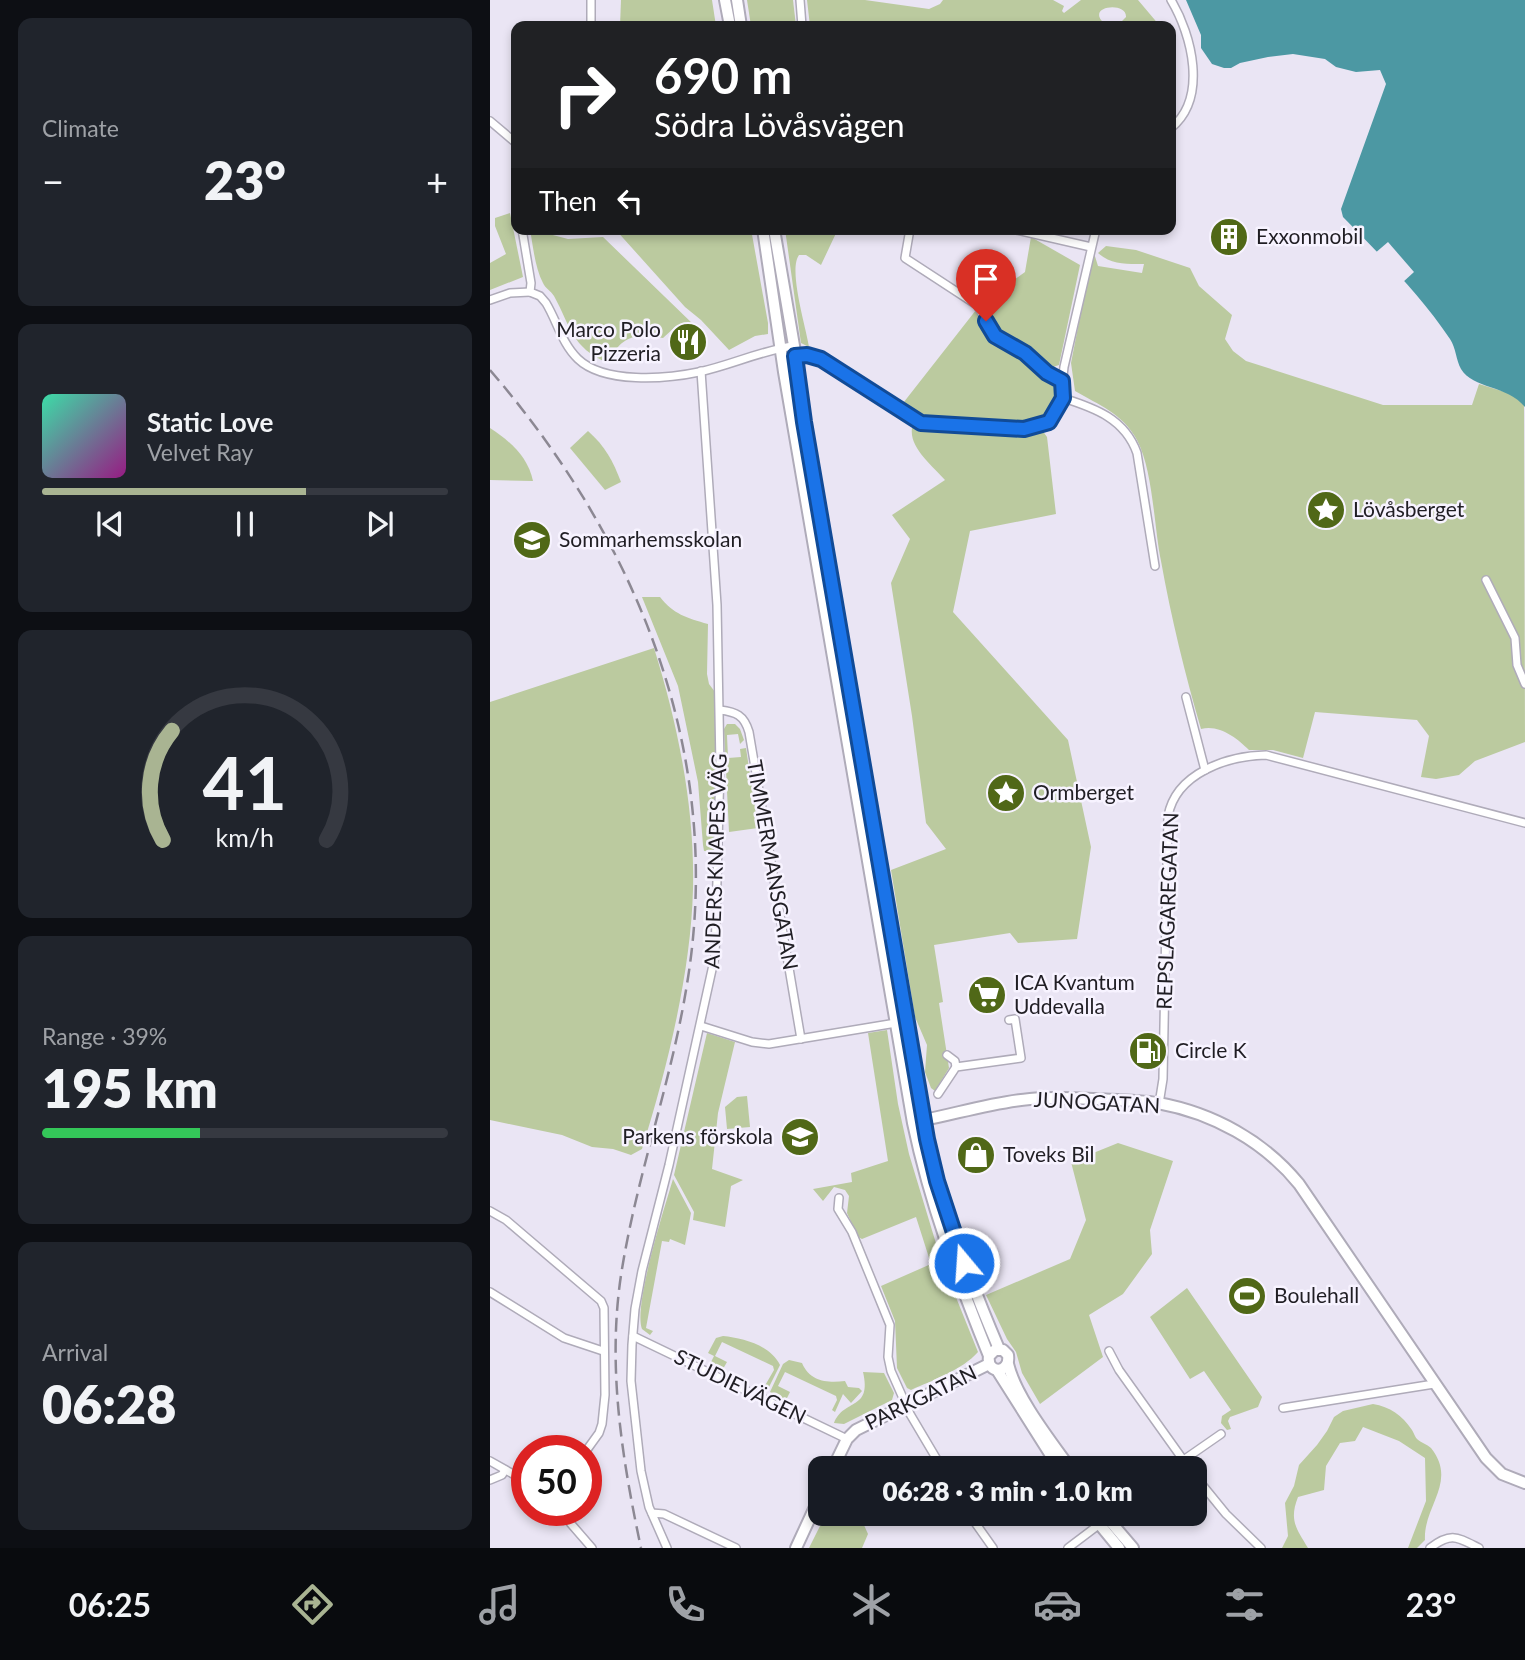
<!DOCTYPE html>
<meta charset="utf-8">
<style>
:root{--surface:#171b24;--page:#20242c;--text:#f1f3f6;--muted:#9ea1a6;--line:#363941;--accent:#a9b492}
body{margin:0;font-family:Lato,sans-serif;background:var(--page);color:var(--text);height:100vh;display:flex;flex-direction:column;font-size:26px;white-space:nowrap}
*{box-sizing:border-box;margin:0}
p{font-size:23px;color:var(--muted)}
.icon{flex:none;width:38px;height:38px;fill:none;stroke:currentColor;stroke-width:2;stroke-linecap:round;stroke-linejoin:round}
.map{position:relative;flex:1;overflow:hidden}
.sheet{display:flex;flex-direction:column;gap:18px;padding:18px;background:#0d0f14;width:490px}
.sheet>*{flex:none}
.banner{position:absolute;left:21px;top:21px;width:665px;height:214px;border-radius:14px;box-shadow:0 4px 10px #0003;background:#202124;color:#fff;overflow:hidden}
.speed{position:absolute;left:21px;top:1435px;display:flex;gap:14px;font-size:35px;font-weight:700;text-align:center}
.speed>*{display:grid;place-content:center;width:91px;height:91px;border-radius:50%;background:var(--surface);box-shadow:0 4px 10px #0003;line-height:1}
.speed .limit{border:10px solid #d22;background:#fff;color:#111}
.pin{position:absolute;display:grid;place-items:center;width:60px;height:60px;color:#fff;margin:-72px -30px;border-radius:50% 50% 50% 0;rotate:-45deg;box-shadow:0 0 7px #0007}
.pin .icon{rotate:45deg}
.me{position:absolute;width:77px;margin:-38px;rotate:342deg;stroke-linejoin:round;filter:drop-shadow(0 0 5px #0008)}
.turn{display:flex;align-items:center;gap:24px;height:147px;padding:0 28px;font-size:32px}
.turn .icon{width:91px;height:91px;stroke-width:2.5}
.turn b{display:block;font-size:49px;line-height:60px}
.then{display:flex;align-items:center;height:66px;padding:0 28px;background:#0003;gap:14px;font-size:26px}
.big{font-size:52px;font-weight:800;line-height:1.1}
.sheet .card{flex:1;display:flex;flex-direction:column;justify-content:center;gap:10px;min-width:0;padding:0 24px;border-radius:14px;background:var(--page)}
.sheet .dial{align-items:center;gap:0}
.dial svg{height:182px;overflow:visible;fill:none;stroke:var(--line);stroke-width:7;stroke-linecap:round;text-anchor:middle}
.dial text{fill:var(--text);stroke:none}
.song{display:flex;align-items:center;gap:21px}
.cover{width:84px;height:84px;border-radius:10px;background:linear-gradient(135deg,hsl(160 70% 55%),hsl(310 70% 35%))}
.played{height:7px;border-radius:4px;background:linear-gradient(90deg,var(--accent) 65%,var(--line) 65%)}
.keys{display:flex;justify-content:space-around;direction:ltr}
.heat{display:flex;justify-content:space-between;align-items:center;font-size:38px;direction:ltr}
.charge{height:10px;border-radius:5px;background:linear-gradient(90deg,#34c759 39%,var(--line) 0)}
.trip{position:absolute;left:318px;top:1456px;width:399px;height:70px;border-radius:14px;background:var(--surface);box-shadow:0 4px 10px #0003;font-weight:800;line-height:70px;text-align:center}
.tabs{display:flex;height:112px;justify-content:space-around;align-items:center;background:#090b0e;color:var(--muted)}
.tabs .icon{width:49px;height:49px}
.tabs .current{color:var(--accent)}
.tabs b{font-size:32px;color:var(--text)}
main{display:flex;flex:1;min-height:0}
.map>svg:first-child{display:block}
.green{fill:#bbca9f}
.water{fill:#4c98a3}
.pier{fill:#eae5f4}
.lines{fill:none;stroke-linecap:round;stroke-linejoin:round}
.street-casing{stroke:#afabb9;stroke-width:10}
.secondary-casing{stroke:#afabb9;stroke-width:14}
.street{stroke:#fff;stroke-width:7}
.secondary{stroke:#fff;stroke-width:10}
.rail{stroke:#8c8893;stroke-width:2.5;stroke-dasharray:14 7;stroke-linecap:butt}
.route-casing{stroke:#114b97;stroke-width:18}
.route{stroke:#1a73e8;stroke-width:12}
.labels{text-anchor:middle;stroke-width:5;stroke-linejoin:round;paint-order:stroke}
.poi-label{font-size:21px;fill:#201e24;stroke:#f7f3ff;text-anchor:start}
.street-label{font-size:21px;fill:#201e24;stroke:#f7f3ff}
</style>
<main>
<section class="sheet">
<div class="card"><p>Climate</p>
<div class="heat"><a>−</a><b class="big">23°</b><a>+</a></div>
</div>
<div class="card">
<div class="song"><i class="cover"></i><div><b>Static Love</b><p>Velvet Ray</p></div></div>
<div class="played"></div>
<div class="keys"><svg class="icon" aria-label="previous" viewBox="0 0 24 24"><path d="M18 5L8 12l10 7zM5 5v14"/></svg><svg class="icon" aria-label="pause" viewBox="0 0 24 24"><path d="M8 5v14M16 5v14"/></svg><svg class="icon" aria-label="next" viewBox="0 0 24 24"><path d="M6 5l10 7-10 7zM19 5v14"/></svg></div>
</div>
<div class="card dial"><svg viewBox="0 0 100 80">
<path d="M14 69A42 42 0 1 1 86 69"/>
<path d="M14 69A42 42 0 0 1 18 21" stroke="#a9b492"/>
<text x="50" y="56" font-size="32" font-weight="700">41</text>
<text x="50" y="72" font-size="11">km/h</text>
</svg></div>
<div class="card"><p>Range · 39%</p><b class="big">195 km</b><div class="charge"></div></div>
<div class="card"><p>Arrival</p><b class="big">06:28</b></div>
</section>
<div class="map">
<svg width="1035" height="1548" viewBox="0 0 1035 1548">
<rect width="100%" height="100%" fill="#eae5f4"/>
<g class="green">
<polygon points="131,0 222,0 226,26 130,26"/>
<polygon points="257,0 303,0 306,26 261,26"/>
<path d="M317 0H375L439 9 450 4 453 0H563L574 6 572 11 574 13 591 0H648L670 26 656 23 645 26H627L636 17C637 0 590 7 618 26H320Z"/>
<polygon points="20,213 33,277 0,290 0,263 16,254 5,226 5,218"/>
<path d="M40 229 78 239 113 237 205 326H186L173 338C144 333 131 336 118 363 81 347 81 327 64 296 61 291 55 288 53 283 45 268 43 246 40 229Z"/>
<polygon points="125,229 261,229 278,323 278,334 265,336 239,350 211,320 195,307"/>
<path d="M295 229H348L331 265 316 255H309C298 270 316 327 319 347L311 343Z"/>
<polygon points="541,237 590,265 569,365 557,369 508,335 490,304 535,272"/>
<path d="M616 246 646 250 700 268 709 286 742 315 735 339 743 351 756 361 893 405H982L989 384 1025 395 1034 405 1035 742 985 761 969 775 946 779 931 777 939 736 927 720 825 712 813 758 783 750H759C747 738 729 724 711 729 695 674 681 617 671 561 664 527 663 470 647 440 633 414 609 405 585 391L581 363 603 250 608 266 652 273 654 264C637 264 621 265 608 253Z"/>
<polygon points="486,310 501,338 533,357 563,382 566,393 563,407 555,415 536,425 433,420 410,407"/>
<path d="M0 428C20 441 38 457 43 481L0 480Z"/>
<path d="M422 428 535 434 552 430 557 437 566 514 480 531 463 612 578 740 601 847 587 939 528 943 520 933 444 945 453 1002 449 1003 459 1068 445 1091 441 1088 435 1072 437 1045 425 1017 401 870 456 849 436 823 422 716 401 583 420 539 402 515 455 480C443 466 419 448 422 428Z"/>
<path d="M98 431C115 446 123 461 131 482L115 490 80 448Z"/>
<path d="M152 597H170C183 614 197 618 218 624L217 674 219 684 225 692 226 711 227 779 224 851H214L213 845 208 782 188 686Z"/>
<path d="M164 648C188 725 205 808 203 889 201 972 177 1069 152 1149L141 1155 123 1149 102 1147 72 1135 0 1120V702Z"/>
<polygon points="237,724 245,724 250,729 254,740 250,744 248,734 237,735 238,758 251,757 250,749 256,748 268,828 239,832 234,729"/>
<path d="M397 1030 408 1104 419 1154 451 1260 488 1352C472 1370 443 1380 421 1390L417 1388 407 1368 405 1321 391 1286 441 1264 426 1217 372 1239 368 1237 357 1213 359 1196 355 1190 344 1187 333 1201 323 1189 362 1182 361 1173 398 1161 378 1033Z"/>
<polygon points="217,1033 245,1042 228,1113 222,1169 253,1180 241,1186 235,1227 203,1220 204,1212 184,1175"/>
<polygon points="257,1096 260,1127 237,1129 235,1107 247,1097"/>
<polygon points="628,1143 683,1161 660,1230 662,1254 633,1294 599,1315 613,1357 550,1404 532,1373 526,1352 517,1339 496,1295 580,1259 596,1220 581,1162"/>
<path d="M183 1179 201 1213 195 1245 180 1239 179 1242 172 1241 156 1328 163 1331 160 1335 152 1329C143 1306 175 1206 183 1179Z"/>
<polygon points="697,1288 772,1397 768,1407 740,1417 738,1421 741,1429 737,1430 731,1423 732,1416 741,1410 714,1371 700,1379 660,1317"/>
<path d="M233 1336C253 1338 280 1345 290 1365L277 1391 273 1389 284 1370 283 1366 232 1342 225 1356 237 1362 233 1369 220 1364 224 1356 218 1353 226 1338Z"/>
<path d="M299 1360 312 1363C320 1382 338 1383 355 1381L358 1387 369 1388 372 1391 361 1403 353 1394 345 1412 342 1410 347 1400 346 1396 295 1372 288 1386 300 1392 296 1400 280 1392 293 1364Z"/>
<path d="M373 1372 394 1373 404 1393 402 1400 354 1424 344 1423C354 1398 382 1411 373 1372Z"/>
<path d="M883 1404C900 1407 912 1415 922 1430 924 1433 925 1437 927 1439 931 1443 937 1444 941 1448 968 1482 933 1506 935 1540L927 1548H918L936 1501 935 1458 909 1441 873 1427 865 1441 850 1443 836 1466 834 1490 808 1497C799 1520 806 1528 818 1548H792L798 1536 795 1503 804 1486 809 1465 827 1445 837 1431 844 1417 853 1411Z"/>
<polygon points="336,1514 369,1514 378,1534 372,1548 319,1548"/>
</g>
<path class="water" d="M696 0H1035V407C1017 385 983 389 971 369 966 360 966 348 960 339 930 294 890 255 853 217L851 209 896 84 890 70 866 72 846 67 835 59 803 54 778 57 750 63 741 68H734L722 64 711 48V35Z"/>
<polygon class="pier" points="898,242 924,272 912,283 884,254"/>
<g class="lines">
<defs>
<g id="street">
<polyline points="310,0 312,26"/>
<polyline points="101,26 101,0"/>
<polyline points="0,121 26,143"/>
<path d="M681 128C718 98 702 35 681 0"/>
<path d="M32 229 41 283 40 292 50 296 56 303C67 321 72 344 88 359 114 384 176 379 209 372 241 365 270 351 303 346"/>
<polyline points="420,229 415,258 487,305 505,336 535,353 557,373 572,381"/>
<polyline points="522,229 601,247"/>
<polyline points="0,300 20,293 40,292"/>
<path d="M292 358 313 354 331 359 431 423 534 429 559 422C577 397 570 394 574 367L606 229"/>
<path d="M573 398C605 408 635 419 647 453L665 566"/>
<polyline points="996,580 1025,638 1027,665 1035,684"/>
<polyline points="696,697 715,770"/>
<path d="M230 710C246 712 254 715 259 732L311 1039"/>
<polyline points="211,1026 262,1042 279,1044 406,1023"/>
<polyline points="457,1055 465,1061 466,1067"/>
<polyline points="448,1094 466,1067 531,1058 525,1019 519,1020"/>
<path d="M669 1104 673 1079 678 816C686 773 737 756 776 755L1035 823"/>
<polyline points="349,1198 348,1209 362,1232 400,1325 398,1357 401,1371 420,1414 452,1468"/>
<polyline points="0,1211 16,1220 111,1301 114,1308 115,1395 112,1424 109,1433 96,1451"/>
<polyline points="0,1292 74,1338 113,1351"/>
<polyline points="143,1336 357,1439"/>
<polyline points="619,1351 629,1370 699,1468"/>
<polyline points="793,1408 944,1384"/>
<polyline points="0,1461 37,1482"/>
<polyline points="682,1468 731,1434"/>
<polyline points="705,1476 736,1514 771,1548"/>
<polyline points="0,1480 12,1475 15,1470"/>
<polyline points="69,1510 102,1548"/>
<polyline points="162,1513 174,1514 246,1548"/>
<polyline points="479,1514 503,1548"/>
<polyline points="177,1548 159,1507 151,1471 141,1381 142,1345 145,1309 152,1271 179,1165 225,956 230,766 227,605 211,371"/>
<polyline points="578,1548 623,1514"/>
<path d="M940 1548C961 1532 967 1537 989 1548"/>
</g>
<g id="secondary">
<polyline points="235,0 240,26"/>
<polyline points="247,0 251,26"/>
<path d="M273 229 294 372 423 1123C440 1204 468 1279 499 1356 496 1375 521 1374 518 1355L513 1350H505L499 1356"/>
<path d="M284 229 308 369 309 395 437 1139C454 1212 480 1281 509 1349"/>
<path d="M429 1121C466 1114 503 1102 540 1099 561 1097 582 1098 604 1099 625 1100 647 1100 668 1103 723 1113 774 1141 809 1184L996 1458 1012 1474 1035 1483"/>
<path d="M518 1364C526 1397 560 1440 580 1468"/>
<polyline points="507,1370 569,1468"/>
<polyline points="343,1468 357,1439 366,1430 499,1364"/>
<polyline points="601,1514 629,1548"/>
<polyline points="614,1514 643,1548"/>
<polyline points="306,1548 331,1494"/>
</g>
</defs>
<use href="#street" class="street-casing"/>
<use href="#secondary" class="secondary-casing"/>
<use href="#street" class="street"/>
<use href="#secondary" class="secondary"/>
<path class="rail" d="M0 370C148 542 235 755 197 984 182 1079 149 1169 133 1263 116 1359 131 1454 151 1548"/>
</g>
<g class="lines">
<defs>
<polyline id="route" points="474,1263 447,1181 437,1139 314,422 305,356 317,355 331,359 431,423 534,429 559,422 573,398 572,381 557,373 535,353 505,336 496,321"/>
</defs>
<use href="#route" class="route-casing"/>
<use href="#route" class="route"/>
</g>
<defs>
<symbol id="building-disc" viewBox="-11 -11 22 22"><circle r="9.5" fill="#506817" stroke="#f7f3ff"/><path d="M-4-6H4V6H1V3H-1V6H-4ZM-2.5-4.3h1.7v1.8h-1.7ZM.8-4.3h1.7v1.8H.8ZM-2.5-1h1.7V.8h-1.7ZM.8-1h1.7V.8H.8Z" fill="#fff"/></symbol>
<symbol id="restaurant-disc" viewBox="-11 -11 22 22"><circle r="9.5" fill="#506817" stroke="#f7f3ff"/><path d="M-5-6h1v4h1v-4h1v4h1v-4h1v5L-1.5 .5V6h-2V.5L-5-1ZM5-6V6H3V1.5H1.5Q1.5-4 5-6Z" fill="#fff"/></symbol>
<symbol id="sight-disc" viewBox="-11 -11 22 22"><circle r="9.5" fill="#506817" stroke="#f7f3ff"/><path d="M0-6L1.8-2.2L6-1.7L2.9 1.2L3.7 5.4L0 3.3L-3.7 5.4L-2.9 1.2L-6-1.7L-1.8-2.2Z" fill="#fff"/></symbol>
<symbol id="school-disc" viewBox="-11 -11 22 22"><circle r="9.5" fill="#506817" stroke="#f7f3ff"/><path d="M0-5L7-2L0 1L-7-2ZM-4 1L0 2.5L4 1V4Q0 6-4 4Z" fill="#fff"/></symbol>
<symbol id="supermarket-disc" viewBox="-11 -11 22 22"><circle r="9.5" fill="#506817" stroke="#f7f3ff"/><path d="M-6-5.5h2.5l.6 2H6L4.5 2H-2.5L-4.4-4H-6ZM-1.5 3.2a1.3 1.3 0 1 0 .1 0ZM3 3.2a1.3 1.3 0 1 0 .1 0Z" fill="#fff"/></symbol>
<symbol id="fuel-disc" viewBox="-11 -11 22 22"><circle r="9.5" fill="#506817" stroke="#f7f3ff"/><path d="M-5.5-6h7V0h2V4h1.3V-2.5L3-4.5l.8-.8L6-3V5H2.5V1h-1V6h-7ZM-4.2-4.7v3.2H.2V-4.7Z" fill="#fff"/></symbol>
<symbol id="shop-disc" viewBox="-11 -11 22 22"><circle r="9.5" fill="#506817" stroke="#f7f3ff"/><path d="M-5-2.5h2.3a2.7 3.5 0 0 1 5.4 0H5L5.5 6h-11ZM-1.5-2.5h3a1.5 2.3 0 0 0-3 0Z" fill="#fff"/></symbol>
<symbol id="stadium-disc" viewBox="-11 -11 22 22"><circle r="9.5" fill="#506817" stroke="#f7f3ff"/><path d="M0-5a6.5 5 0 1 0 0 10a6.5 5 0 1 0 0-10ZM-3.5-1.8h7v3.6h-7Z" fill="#fff"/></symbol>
</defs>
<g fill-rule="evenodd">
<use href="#building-disc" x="717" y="215" width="44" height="44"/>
<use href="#restaurant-disc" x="176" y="320" width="44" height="44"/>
<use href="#sight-disc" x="814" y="488" width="44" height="44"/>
<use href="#school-disc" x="20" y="518" width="44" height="44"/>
<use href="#sight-disc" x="494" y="771" width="44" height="44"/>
<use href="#supermarket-disc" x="475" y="973" width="44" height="44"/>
<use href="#fuel-disc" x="636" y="1029" width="44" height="44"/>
<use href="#school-disc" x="288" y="1115" width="44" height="44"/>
<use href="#shop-disc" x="464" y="1133" width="44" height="44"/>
<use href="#stadium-disc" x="735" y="1274" width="44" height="44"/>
</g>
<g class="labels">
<g class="poi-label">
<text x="766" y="244">Exxonmobil</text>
<text x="171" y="337" text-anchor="end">Marco Polo<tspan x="171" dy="24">Pizzeria</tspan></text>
<text x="863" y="517">Lövåsberget</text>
<text x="69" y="547">Sommarhemsskolan</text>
<text x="543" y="800">Ormberget</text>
<text x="524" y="990">ICA Kvantum<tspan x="524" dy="24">Uddevalla</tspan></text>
<text x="685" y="1058">Circle K</text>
<text x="283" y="1144" text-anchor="end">Parkens förskola</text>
<text x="513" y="1162">Toveks Bil</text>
<text x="784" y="1303">Boulehall</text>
</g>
<g class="street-label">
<text transform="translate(226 861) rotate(-88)" y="7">ANDERS KNAPES VÄG</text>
<text transform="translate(282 865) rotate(80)" y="7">TIMMERMANSGATAN</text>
<text transform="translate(678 911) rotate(-88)" y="7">REPSLAGAREGATAN</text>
<text transform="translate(607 1103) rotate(3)" y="7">JUNOGATAN</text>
<text transform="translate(250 1387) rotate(26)" y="7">STUDIEVÄGEN</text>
<text transform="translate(431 1398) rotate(-26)" y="7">PARKGATAN</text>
</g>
</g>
</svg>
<div class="speed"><div class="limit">50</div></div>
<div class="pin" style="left:496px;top:321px;background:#d93025"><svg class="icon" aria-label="arrive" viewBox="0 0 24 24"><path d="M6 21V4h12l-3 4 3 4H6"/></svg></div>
<svg class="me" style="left:474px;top:1263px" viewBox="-20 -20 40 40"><circle r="17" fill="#1a73e8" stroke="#fff" stroke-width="3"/><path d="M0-11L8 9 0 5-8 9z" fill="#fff"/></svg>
<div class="trip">06:28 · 3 min · 1.0 km</div>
<div class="banner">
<div class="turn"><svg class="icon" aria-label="right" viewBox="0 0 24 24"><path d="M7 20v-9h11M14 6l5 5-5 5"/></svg><div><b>690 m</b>Södra Lövåsvägen</div></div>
<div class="then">Then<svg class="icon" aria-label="left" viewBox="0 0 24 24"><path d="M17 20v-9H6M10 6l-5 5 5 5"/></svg></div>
</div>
</div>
</main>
<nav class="tabs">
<b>06:25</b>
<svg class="icon current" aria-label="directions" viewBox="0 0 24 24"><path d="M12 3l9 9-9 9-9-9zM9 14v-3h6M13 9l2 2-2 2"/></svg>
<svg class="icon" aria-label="music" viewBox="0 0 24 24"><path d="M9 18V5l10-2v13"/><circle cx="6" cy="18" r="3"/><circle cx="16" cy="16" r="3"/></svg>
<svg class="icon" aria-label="phone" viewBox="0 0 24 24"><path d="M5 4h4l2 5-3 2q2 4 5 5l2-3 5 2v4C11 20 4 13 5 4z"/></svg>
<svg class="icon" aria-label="climate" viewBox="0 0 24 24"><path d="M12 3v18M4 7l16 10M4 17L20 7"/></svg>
<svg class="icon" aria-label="car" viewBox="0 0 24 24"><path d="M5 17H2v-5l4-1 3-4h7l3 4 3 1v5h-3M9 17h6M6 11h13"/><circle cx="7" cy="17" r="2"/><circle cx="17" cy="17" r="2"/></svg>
<svg class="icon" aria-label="filters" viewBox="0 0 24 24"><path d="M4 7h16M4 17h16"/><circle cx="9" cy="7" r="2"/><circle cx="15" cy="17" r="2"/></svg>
<b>23°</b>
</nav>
